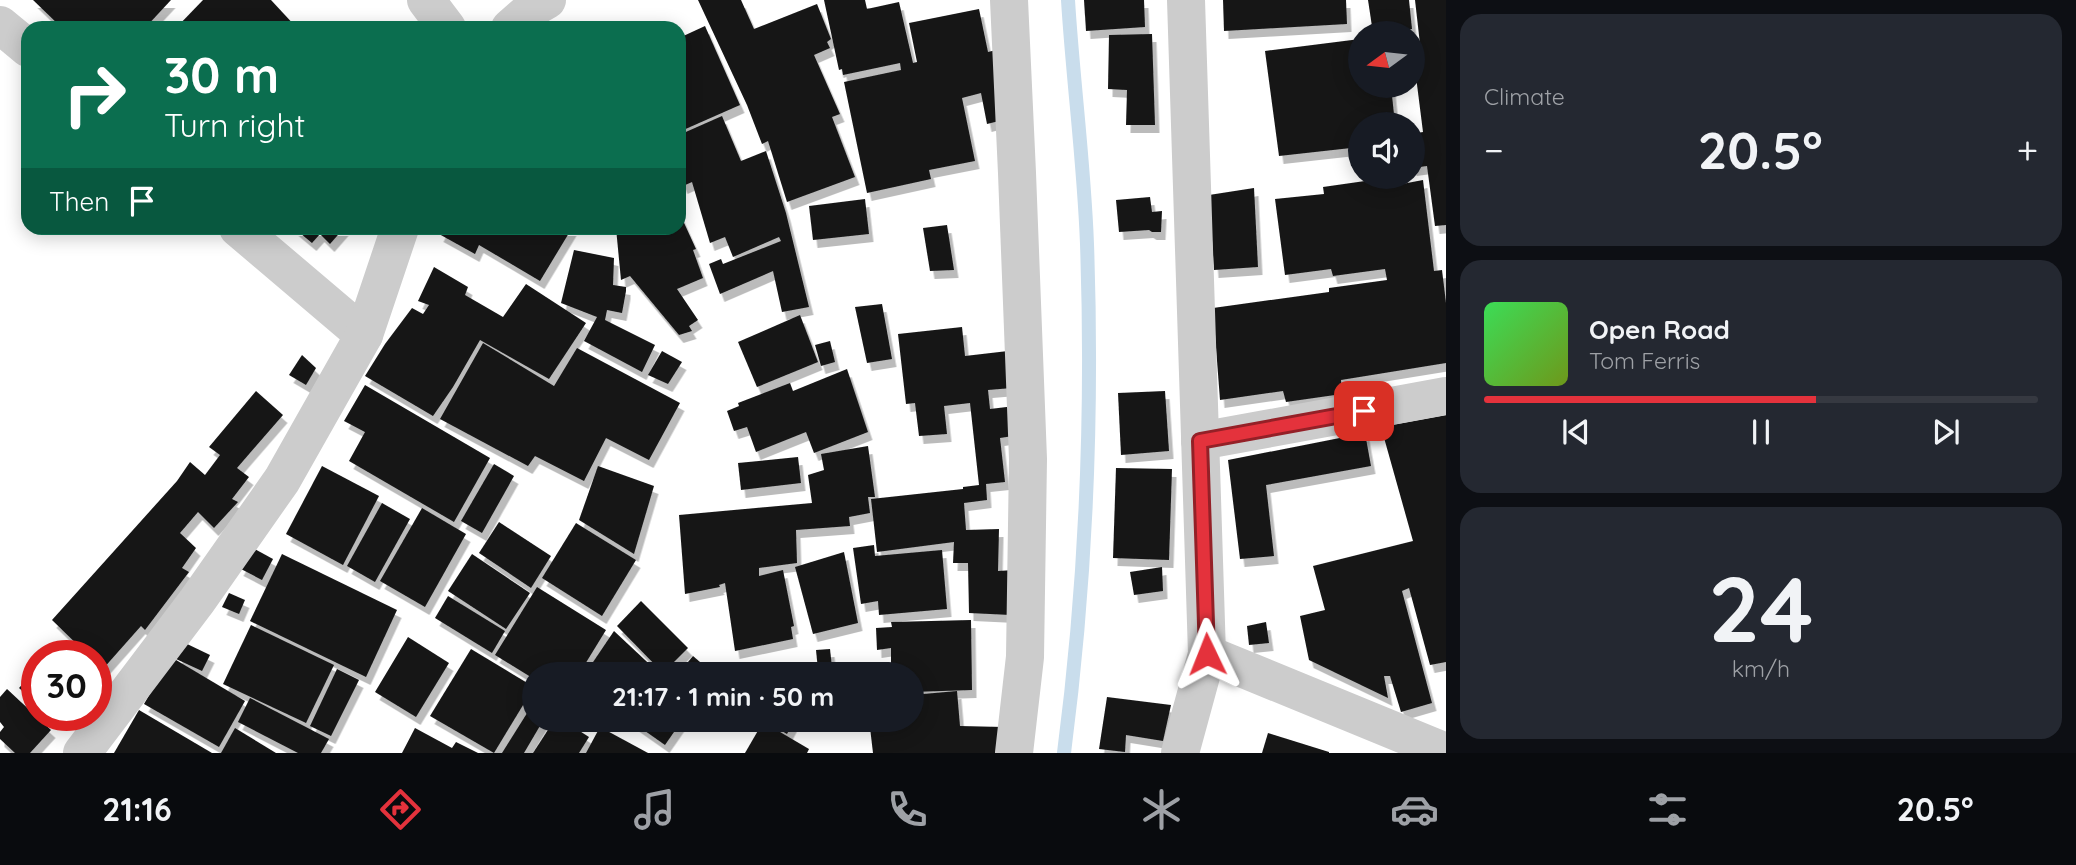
<!DOCTYPE html>
<meta charset="utf-8">
<style>
:root{--surface:#171b24;--page:#242831;--text:#f1f3f6;--muted:#9ea1a6;--line:#363941;--accent:#e4323c}
body{margin:0;font-family:Quicksand,sans-serif;background:var(--page);color:var(--text);height:100vh;display:flex;flex-direction:column;font-size:26px;white-space:nowrap}
*{box-sizing:border-box;margin:0}
p{font-size:23px;color:var(--muted)}
.icon{flex:none;width:38px;height:38px;fill:none;stroke:currentColor;stroke-width:2;stroke-linecap:round;stroke-linejoin:round}
.map{position:relative;flex:1;overflow:hidden}
.details{display:flex;flex-direction:column;gap:14px;padding:14px;background:#0d0f14;width:630px}
.details>*{flex:none}
.top-card{position:absolute;left:21px;top:21px;width:665px;height:214px;border-radius:21px;box-shadow:0 4px 18px #0003;background:#0b6e4f;color:#fff;overflow:hidden}
.needle{width:46px;rotate:255deg}
.buttons{position:absolute;left:1348px;top:21px;display:grid;gap:14px}
.buttons a{display:grid;place-items:center;width:77px;height:77px;border-radius:50%;background:var(--surface);box-shadow:0 4px 18px #0003;font-size:35px}
.speed{position:absolute;left:21px;top:640px;display:flex;gap:14px;font-size:35px;font-weight:700;text-align:center}
.speed>*{display:grid;place-content:center;width:91px;height:91px;border-radius:50%;background:var(--surface);box-shadow:0 4px 18px #0003;line-height:1}
.speed .limit{border:10px solid #d22;background:#fff;color:#111}
.pin{position:absolute;display:grid;place-items:center;width:60px;height:60px;color:#fff;margin:-30px;border-radius:14px;box-shadow:0 4px 10px #0006}
.me{position:absolute;width:77px;margin:-38px;rotate:358deg;stroke-linejoin:round;filter:drop-shadow(0 0 5px #0008)}
.turn{display:flex;align-items:center;gap:24px;height:147px;padding:0 28px;font-size:32px}
.turn .icon{width:91px;height:91px;stroke-width:2.5}
.turn b{display:block;font-size:49px;line-height:60px}
.then{display:flex;align-items:center;height:66px;padding:0 28px;background:#0003;gap:14px;font-size:26px}
.big{font-size:52px;font-weight:700;line-height:1.1}
.details .widget{flex:1;display:flex;flex-direction:column;justify-content:center;gap:10px;min-width:0;padding:0 24px;border-radius:21px;background:var(--page)}
.details .dial{align-items:center;gap:0}
.dial b{font-size:91px;line-height:1}
.song{display:flex;align-items:center;gap:21px}
.cover{width:84px;height:84px;border-radius:10px;background:linear-gradient(135deg,hsl(130 70% 55%),hsl(80 70% 35%))}
.played{height:7px;border-radius:4px;background:linear-gradient(90deg,var(--accent) 60%,var(--line) 60%)}
.keys{display:flex;justify-content:space-around;direction:ltr}
.heat{display:flex;justify-content:space-between;align-items:center;font-size:38px;direction:ltr}
.trip{position:absolute;left:522px;top:662px;width:402px;height:70px;border-radius:35px;background:var(--surface);box-shadow:0 4px 18px #0003;font-weight:700;line-height:70px;text-align:center}
.menu{display:flex;height:112px;justify-content:space-around;align-items:center;background:#090b0e;color:var(--muted)}
.menu .icon{width:49px;height:49px}
.menu .on{color:var(--accent)}
.menu b{font-size:32px;color:var(--text)}
main{display:flex;flex:1;min-height:0}
.map>svg:first-child{display:block}
.lines{fill:none;stroke-linecap:round;stroke-linejoin:round}
.stream{stroke:#c9ddec;stroke-width:14}
.building{fill:#161616;filter:url(#shadow)}
.minor{stroke:#ccc;stroke-width:38}
.route-casing{stroke:#942027;stroke-width:18}
.route{stroke:#e4323c;stroke-width:12}
</style>
<main>
<div class="map">
<svg width="1446" height="753" viewBox="0 0 1446 753">
<defs>
<filter id="shadow"><feDropShadow dx="4.5" dy="8" stdDeviation="0" flood-color="#0004"/></filter>
</defs>
<rect width="100%" height="100%" fill="#fff"/>
<g class="lines">
<path class="stream" d="M1064 753C1086 584 1093 414 1087 244 1084 162 1073 81 1068 0"/>
</g>
<g class="building">
<polygon points="33,0 171,0 145,28 62,28"/>
<polygon points="203,0 271,0 297,28 176,28"/>
<polygon points="698,0 741,0 754,29 817,4 831,39 827,42 830,48 814,55 840,114 832,117 855,177 787,202 768,141 762,144 747,105"/>
<polygon points="824,0 865,0 867,9 899,2 913,63 917,62 909,23 979,9 988,52 1004,48 1007,119 987,124 981,93 962,98 975,161 929,170 931,179 867,193 844,82 901,70 900,63 843,75 842,69 839,70"/>
<polygon points="1084,0 1144,0 1145,27 1086,31"/>
<polygon points="1223,0 1346,0 1347,24 1224,31"/>
<polygon points="1368,0 1409,0 1412,29 1373,33"/>
<polygon points="1415,0 1446,0 1446,225 1435,226 1427,166 1412,168 1412,134 1423,132 1412,45 1420,44"/>
<polygon points="705,26 740,105 681,131 679,125 679,38"/>
<polygon points="1152,34 1155,125 1126,125 1127,90 1108,89 1109,35"/>
<polygon points="1360,39 1360,86 1391,86 1395,124 1360,124 1360,147 1279,156 1265,51"/>
<polygon points="722,116 741,161 766,151 786,213 809,307 782,312 773,271 720,294 709,264 721,259 723,264 781,241 779,237 733,257 725,237 710,243 692,182 683,186 679,176 679,135"/>
<polygon points="1379,179 1381,188 1423,180 1434,271 1442,270 1446,303 1446,363 1341,380 1342,394 1286,402 1283,391 1220,400 1213,308 1329,292 1329,288 1387,280 1385,269 1333,276 1331,269 1285,275 1275,199 1324,194 1323,187"/>
<polygon points="1254,188 1258,267 1214,270 1209,195"/>
<polygon points="1150,197 1152,212 1162,211 1161,232 1152,232 1149,230 1119,232 1116,200"/>
<polygon points="865,199 869,234 813,240 809,206"/>
<polygon points="679,212 696,249 693,250 703,278 677,289 698,320 689,326 692,331 679,335 630,276 621,280 616,228 679,228"/>
<polygon points="947,225 954,270 930,271 923,228"/>
<polygon points="294,228 344,228 330,244 320,234 312,243"/>
<polygon points="442,228 488,228 500,230 502,228 572,228 540,281 479,245 475,254 439,234"/>
<polygon points="574,250 614,258 613,285 626,287 626,291 622,313 607,310 605,320 655,345 642,372 584,341 597,317 561,303"/>
<polygon points="434,267 468,287 465,295 503,317 526,284 586,323 549,379 480,340 453,387 433,416 365,376 385,344 412,308 423,314 429,305 418,301"/>
<polygon points="882,304 892,359 867,363 855,307"/>
<polygon points="800,315 818,362 757,387 738,342"/>
<polygon points="962,327 965,356 1008,351 1012,388 988,390 990,409 1015,406 1019,435 1000,438 1005,482 986,484 987,500 964,503 966,530 999,529 998,571 1014,570 1011,615 969,613 968,563 953,563 954,542 877,552 871,499 963,489 963,487 979,485 970,403 944,406 947,434 919,436 915,403 906,404 898,334"/>
<polygon points="830,341 835,362 821,366 815,345"/>
<polygon points="483,343 554,386 577,348 680,403 649,460 606,438 584,481 535,456 528,466 440,419"/>
<polygon points="662,351 682,362 668,384 648,375"/>
<polygon points="302,355 316,368 306,385 289,375"/>
<polygon points="847,369 868,432 814,453 806,432 756,452 747,427 734,431 727,411 739,406 738,403 790,383 793,391"/>
<polygon points="365,385 490,458 454,522 349,461 365,432 344,421"/>
<polygon points="256,391 283,415 237,468 249,477 232,499 238,502 214,528 198,512 180,533 196,548 182,568 189,572 145,630 141,626 102,670 96,664 96,656 89,656 52,620 177,481 190,462 205,475 220,455 209,447"/>
<polygon points="1165,391 1169,451 1121,455 1118,393"/>
<polygon points="1446,415 1446,662 1430,665 1409,588 1402,591 1432,703 1401,712 1390,676 1384,676 1388,698 1309,660 1300,616 1325,610 1313,566 1413,541 1381,427"/>
<polygon points="1365,433 1371,466 1266,485 1274,556 1240,559 1228,460"/>
<polygon points="868,446 875,497 868,497 870,513 849,517 850,526 796,530 797,563 759,568 759,576 783,570 794,626 791,627 793,639 735,651 725,583 719,585 720,587 685,594 679,515 812,503 808,475 824,470 821,454"/>
<polygon points="798,457 801,483 741,490 738,463"/>
<polygon points="494,464 514,476 482,533 461,521"/>
<polygon points="322,466 379,496 343,565 286,534"/>
<polygon points="598,466 654,486 634,554 579,520"/>
<polygon points="1116,468 1172,469 1169,560 1113,558"/>
<polygon points="382,503 410,519 375,582 347,566"/>
<polygon points="422,508 466,534 425,607 380,581"/>
<polygon points="499,522 551,556 531,588 479,553"/>
<polygon points="576,523 636,560 602,616 542,578"/>
<polygon points="874,545 875,556 942,550 947,609 879,615 878,601 861,604 853,548"/>
<polygon points="251,547 273,559 262,580 239,568"/>
<polygon points="844,552 858,623 813,634 795,567"/>
<polygon points="282,554 397,610 366,677 250,621"/>
<polygon points="472,554 530,593 506,629 448,591"/>
<polygon points="1162,567 1163,591 1134,595 1130,572"/>
<polygon points="537,587 606,630 579,674 534,674 534,679 495,655"/>
<polygon points="229,593 245,600 239,614 222,607"/>
<polygon points="448,596 505,631 492,653 435,618"/>
<polygon points="641,601 688,648 663,673 617,626"/>
<polygon points="971,620 972,690 912,692 912,674 891,674 891,648 877,650 876,628 892,627 891,622"/>
<polygon points="1266,622 1269,643 1249,645 1247,626"/>
<polygon points="251,625 334,665 306,723 223,684"/>
<polygon points="614,631 660,674 585,674"/>
<polygon points="408,637 449,663 416,717 375,692"/>
<polygon points="183,642 210,655 202,671 176,659"/>
<polygon points="471,649 534,687 494,753 430,716"/>
<polygon points="830,649 832,667 818,670 816,650"/>
<polygon points="693,656 714,674 678,674"/>
<polygon points="171,657 245,701 219,747 144,704"/>
<polygon points="37,669 37,704 19,688"/>
<polygon points="337,669 359,680 331,736 310,726"/>
<polygon points="7,689 51,730 30,753 15,753 0,739 0,732 4,727 0,722 0,697"/>
<polygon points="957,691 960,726 1003,727 1002,753 873,753 869,719 912,719 912,695"/>
<polygon points="1107,697 1171,705 1163,741 1126,735 1125,752 1099,749"/>
<polygon points="250,698 329,739 321,753 298,753 238,722"/>
<polygon points="534,702 534,719 544,719 524,753 502,753"/>
<polygon points="139,710 212,753 114,753"/>
<polygon points="555,719 561,719 589,737 579,753 533,753"/>
<polygon points="628,719 683,719 665,745"/>
<polygon points="769,719 795,719 787,734 768,723"/>
<polygon points="763,722 809,749 807,753 745,753"/>
<polygon points="600,727 648,753 586,753"/>
<polygon points="235,728 276,753 221,753"/>
<polygon points="415,728 452,748 456,742 478,753 402,753"/>
<polygon points="1268,733 1329,752 1329,753 1262,753"/>
</g>
<g class="lines">
<g class="minor">
<polyline points="426,0 447,28"/>
<polyline points="1009,0 1017,173 1028,459 1025,657 1014,753"/>
<polyline points="0,25 28,48"/>
<polyline points="510,28 533,8 547,0"/>
<polyline points="238,228 364,335"/>
<polyline points="1200,441 1446,396"/>
<polyline points="1207,654 1446,752"/>
<polyline points="82,753 197,601 282,480 364,335 400,228"/>
<polyline points="1180,753 1207,654 1186,0"/>
</g>
</g>
<g class="lines">
<defs>
<polyline id="route" points="1207,654 1200,441 1364,411"/>
</defs>
<use href="#route" class="route-casing"/>
<use href="#route" class="route"/>
</g>
</svg>
<div class="buttons">
<a><svg class="needle" viewBox="-14 -14 28 28"><path d="M0-13l5 13h-10z" fill="#e53935"/><path d="M0 13l5-13h-10z" fill="#9ea1a6"/></svg></a>
<a><svg class="icon" aria-label="sound" viewBox="0 0 24 24"><path d="M4 9h4l5-4v14l-5-4H4zM17 9q2 3 0 6"/></svg></a>
</div>
<div class="speed"><div class="limit">30</div></div>
<div class="pin" style="left:1364px;top:411px;background:#d93025"><svg class="icon" aria-label="arrive" viewBox="0 0 24 24"><path d="M6 21V4h12l-3 4 3 4H6"/></svg></div>
<svg class="me" style="left:1207px;top:654px" viewBox="-20 -20 40 40"><path d="M0-17L14 15 0 8-14 15z" fill="#e4323c" stroke="#fff" stroke-width="4"/></svg>
<div class="trip">21:17 · 1 min · 50 m</div>
<div class="top-card">
<div class="turn"><svg class="icon" aria-label="right" viewBox="0 0 24 24"><path d="M7 20v-9h11M14 6l5 5-5 5"/></svg><div><b>30 m</b>Turn right</div></div>
<div class="then">Then<svg class="icon" aria-label="arrive" viewBox="0 0 24 24"><path d="M6 21V4h12l-3 4 3 4H6"/></svg></div>
</div>
</div>
<section class="details">
<div class="widget"><p>Climate</p>
<div class="heat"><a>−</a><b class="big">20.5°</b><a>+</a></div>
</div>
<div class="widget">
<div class="song"><i class="cover"></i><div><b>Open Road</b><p>Tom Ferris</p></div></div>
<div class="played"></div>
<div class="keys"><svg class="icon" aria-label="previous" viewBox="0 0 24 24"><path d="M18 5L8 12l10 7zM5 5v14"/></svg><svg class="icon" aria-label="pause" viewBox="0 0 24 24"><path d="M8 5v14M16 5v14"/></svg><svg class="icon" aria-label="next" viewBox="0 0 24 24"><path d="M6 5l10 7-10 7zM19 5v14"/></svg></div>
</div>
<div class="widget dial"><b>24</b><p>km/h</p></div>
</section>
</main>
<nav class="menu">
<b>21:16</b>
<svg class="icon on" aria-label="directions" viewBox="0 0 24 24"><path d="M12 3l9 9-9 9-9-9zM9 14v-3h6M13 9l2 2-2 2"/></svg>
<svg class="icon" aria-label="music" viewBox="0 0 24 24"><path d="M9 18V5l10-2v13"/><circle cx="6" cy="18" r="3"/><circle cx="16" cy="16" r="3"/></svg>
<svg class="icon" aria-label="phone" viewBox="0 0 24 24"><path d="M5 4h4l2 5-3 2q2 4 5 5l2-3 5 2v4C11 20 4 13 5 4z"/></svg>
<svg class="icon" aria-label="climate" viewBox="0 0 24 24"><path d="M12 3v18M4 7l16 10M4 17L20 7"/></svg>
<svg class="icon" aria-label="car" viewBox="0 0 24 24"><path d="M5 17H2v-5l4-1 3-4h7l3 4 3 1v5h-3M9 17h6M6 11h13"/><circle cx="7" cy="17" r="2"/><circle cx="17" cy="17" r="2"/></svg>
<svg class="icon" aria-label="filters" viewBox="0 0 24 24"><path d="M4 7h16M4 17h16"/><circle cx="9" cy="7" r="2"/><circle cx="15" cy="17" r="2"/></svg>
<b>20.5°</b>
</nav>
